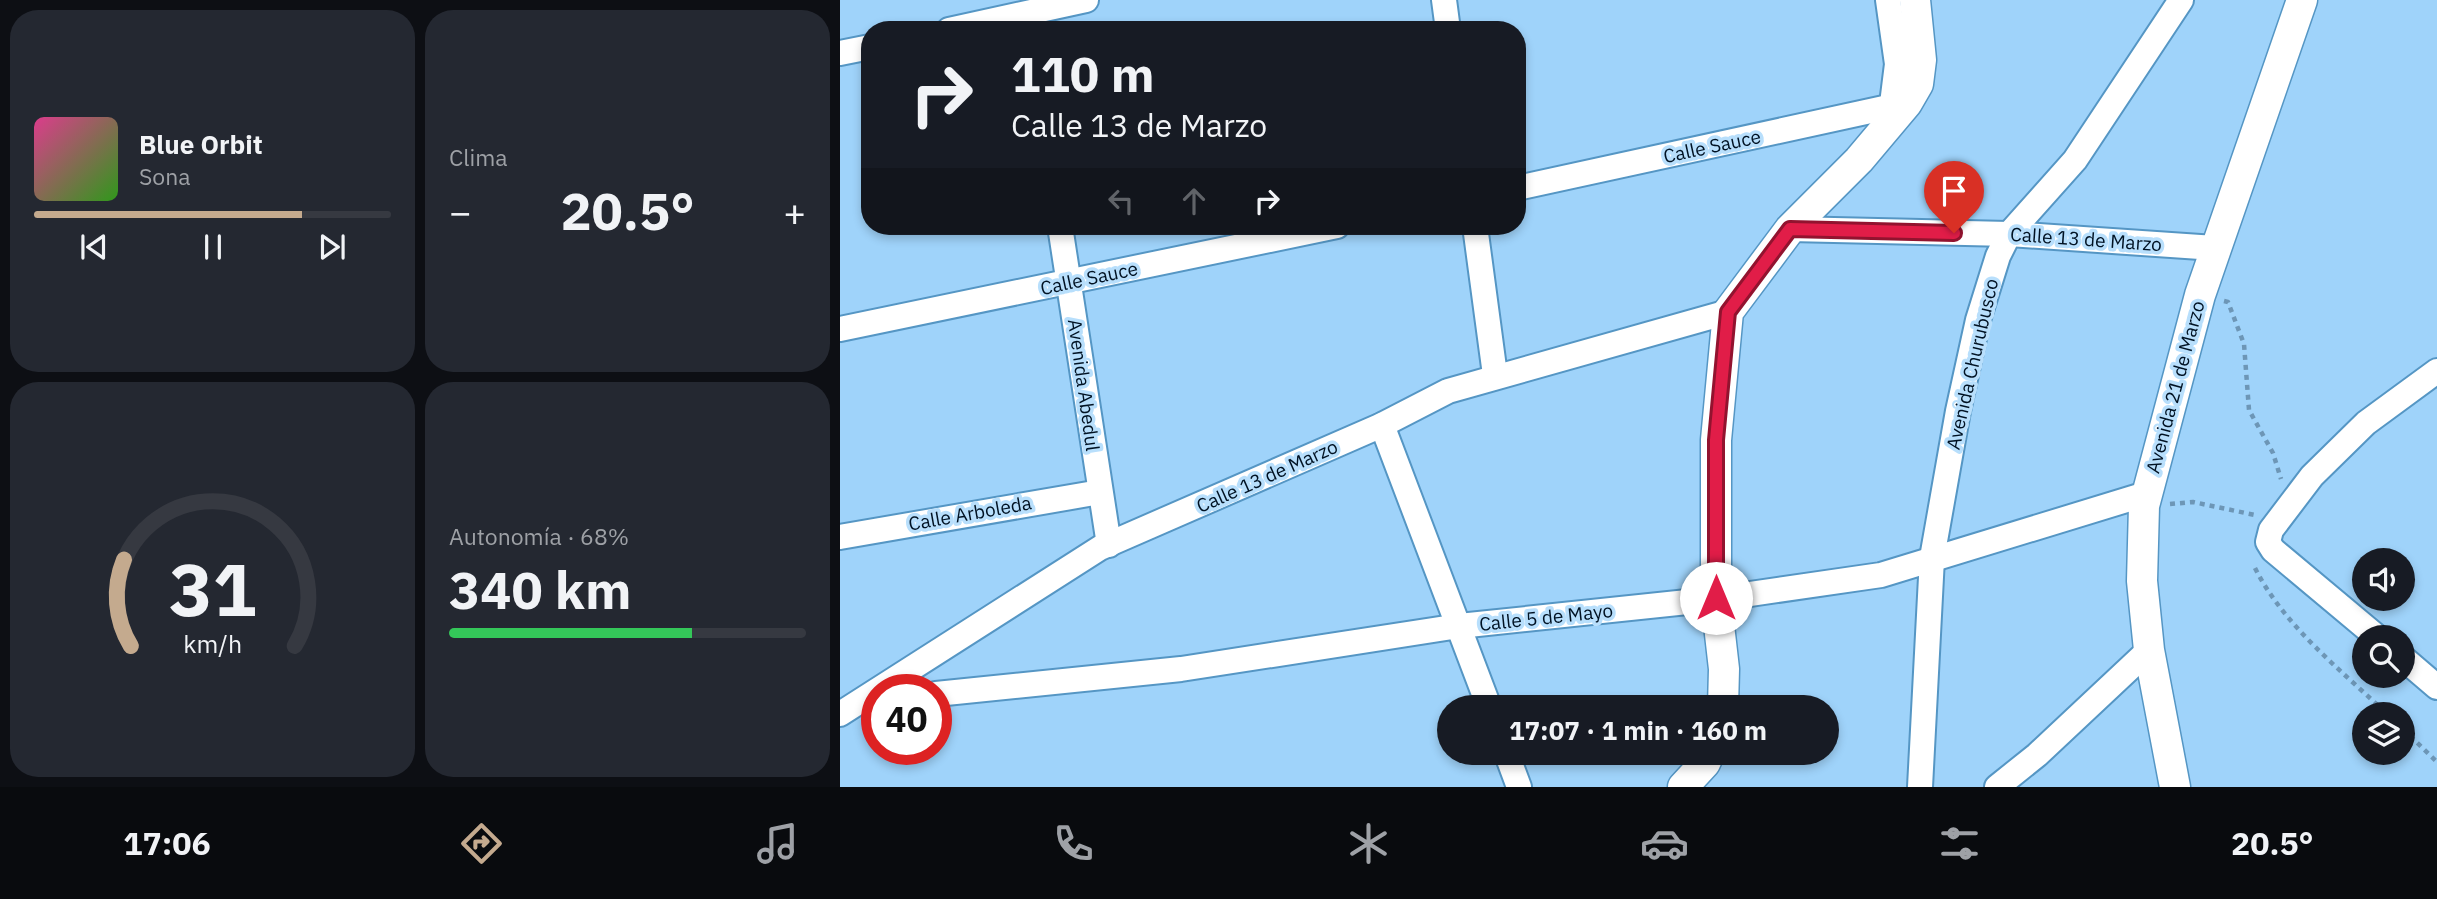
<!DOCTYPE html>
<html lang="es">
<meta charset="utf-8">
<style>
:root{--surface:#171b24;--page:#242831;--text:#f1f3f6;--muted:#9ea1a6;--line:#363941;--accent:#c4aa8e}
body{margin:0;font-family:"IBM Plex Sans",sans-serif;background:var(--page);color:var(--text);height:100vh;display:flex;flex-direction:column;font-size:26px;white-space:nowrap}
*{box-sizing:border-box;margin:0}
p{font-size:23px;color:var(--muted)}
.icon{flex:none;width:38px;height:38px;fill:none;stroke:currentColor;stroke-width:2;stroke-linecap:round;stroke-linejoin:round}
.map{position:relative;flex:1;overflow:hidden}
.sheet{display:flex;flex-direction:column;gap:10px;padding:10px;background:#0d0f14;width:840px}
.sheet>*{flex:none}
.hud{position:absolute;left:21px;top:21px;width:665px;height:214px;border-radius:28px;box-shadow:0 4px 10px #0003;background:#171b24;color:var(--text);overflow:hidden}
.tools{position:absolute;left:1512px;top:548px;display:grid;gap:14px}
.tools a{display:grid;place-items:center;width:63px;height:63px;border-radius:50%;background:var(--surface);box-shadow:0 4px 10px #0003;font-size:35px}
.speed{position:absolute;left:21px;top:674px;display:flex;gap:14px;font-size:35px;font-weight:700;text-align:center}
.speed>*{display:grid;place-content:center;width:91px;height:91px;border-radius:50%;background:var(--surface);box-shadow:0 4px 10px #0003;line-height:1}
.speed .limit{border:10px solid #d22;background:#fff;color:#111}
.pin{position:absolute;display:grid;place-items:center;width:60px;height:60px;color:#fff;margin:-72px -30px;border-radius:50% 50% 50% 0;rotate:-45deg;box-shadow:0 0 7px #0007}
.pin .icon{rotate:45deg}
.me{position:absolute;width:77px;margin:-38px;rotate:0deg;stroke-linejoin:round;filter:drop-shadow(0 0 5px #0008)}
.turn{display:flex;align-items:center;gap:24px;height:147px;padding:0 35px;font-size:32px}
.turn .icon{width:91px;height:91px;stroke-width:2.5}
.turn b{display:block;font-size:49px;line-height:60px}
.lanes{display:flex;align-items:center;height:66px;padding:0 35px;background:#0003;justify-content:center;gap:35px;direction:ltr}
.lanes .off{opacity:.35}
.big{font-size:52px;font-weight:800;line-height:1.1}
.sheet .tile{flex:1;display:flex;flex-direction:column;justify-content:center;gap:10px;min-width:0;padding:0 24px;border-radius:28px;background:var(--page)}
.sheet .dial{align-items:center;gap:0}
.dial svg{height:182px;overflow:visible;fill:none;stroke:var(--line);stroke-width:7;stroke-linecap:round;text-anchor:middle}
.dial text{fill:var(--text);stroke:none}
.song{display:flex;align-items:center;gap:21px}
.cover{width:84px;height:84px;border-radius:10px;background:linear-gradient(135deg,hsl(330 70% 55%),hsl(110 70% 35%))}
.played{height:7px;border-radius:4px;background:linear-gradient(90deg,var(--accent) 75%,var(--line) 75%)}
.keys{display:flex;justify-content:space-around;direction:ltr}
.heat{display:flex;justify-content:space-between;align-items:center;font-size:38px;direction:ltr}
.charge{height:10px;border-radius:5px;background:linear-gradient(90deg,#34c759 68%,var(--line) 0)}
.sheet .tiles{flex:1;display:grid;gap:10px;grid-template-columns:repeat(2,1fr)}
.trip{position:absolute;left:597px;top:695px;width:402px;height:70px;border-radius:35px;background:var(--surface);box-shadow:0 4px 10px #0003;font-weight:800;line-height:70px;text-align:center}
.tab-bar{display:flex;height:112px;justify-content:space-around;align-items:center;background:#090b0e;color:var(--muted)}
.tab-bar .icon{width:49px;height:49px}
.tab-bar .on{color:var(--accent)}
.tab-bar b{font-size:32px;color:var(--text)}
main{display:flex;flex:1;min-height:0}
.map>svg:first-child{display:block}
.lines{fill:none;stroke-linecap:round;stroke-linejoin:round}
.minor-casing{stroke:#5596c4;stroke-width:28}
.tertiary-casing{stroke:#5596c4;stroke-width:33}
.path{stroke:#6d96b6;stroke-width:4.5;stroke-dasharray:5 5;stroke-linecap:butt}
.minor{stroke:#fff;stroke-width:24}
.tertiary{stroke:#fff;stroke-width:30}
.route-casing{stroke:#92132f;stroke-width:18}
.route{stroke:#e11d48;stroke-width:12}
.labels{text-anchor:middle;stroke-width:7;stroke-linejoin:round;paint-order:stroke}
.street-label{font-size:19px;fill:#001223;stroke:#b8dffc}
</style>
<main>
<section class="sheet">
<div class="tiles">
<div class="tile">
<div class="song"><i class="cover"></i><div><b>Blue Orbit</b><p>Sona</p></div></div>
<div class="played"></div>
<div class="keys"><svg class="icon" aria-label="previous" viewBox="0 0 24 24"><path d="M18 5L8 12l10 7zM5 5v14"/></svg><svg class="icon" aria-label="pause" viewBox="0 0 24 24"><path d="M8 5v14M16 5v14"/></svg><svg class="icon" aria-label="next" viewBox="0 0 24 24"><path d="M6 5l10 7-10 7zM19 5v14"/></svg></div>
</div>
<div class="tile"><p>Clima</p>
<div class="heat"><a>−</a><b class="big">20.5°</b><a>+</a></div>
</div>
<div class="tile dial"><svg viewBox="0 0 100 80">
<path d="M14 69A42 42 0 1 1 86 69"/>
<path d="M14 69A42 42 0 0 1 11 31" stroke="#c4aa8e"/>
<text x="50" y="56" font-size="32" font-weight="700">31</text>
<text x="50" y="72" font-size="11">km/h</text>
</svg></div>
<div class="tile"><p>Autonomía · 68%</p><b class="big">340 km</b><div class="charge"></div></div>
</div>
</section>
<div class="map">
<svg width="1597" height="787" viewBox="0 0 1597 787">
<rect width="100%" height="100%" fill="#9fd3fa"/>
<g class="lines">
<defs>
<g id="minor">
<polyline points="604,0 608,30"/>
<polyline points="1048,0 1057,64 1052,104"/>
<polyline points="109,30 246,0"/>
<polyline points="0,53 30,47"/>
<polyline points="677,188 1067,103"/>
<polyline points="220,226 269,545"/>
<polyline points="635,226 655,375"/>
<polyline points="950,229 1169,234 1375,248"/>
<polyline points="0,329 497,226"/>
<polyline points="542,425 649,707"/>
<polyline points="0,537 260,492"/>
<polyline points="1537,637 1433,550 1428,542 1431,530 1472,476 1526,423 1597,371"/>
<polyline points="1563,658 1597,687"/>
<polyline points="96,694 341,669 619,626 876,599 1041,575 1306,494"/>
<polyline points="0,714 260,548 542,425 608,391 888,312"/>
<polyline points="666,752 679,787"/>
<polyline points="1080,787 1092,558 1118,411 1138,320 1158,256 1169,234 1235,160 1341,0"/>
<polyline points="1157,787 1197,755 1309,650"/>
</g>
<g id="tertiary">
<polyline points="883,707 884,669 876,599 876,440 888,312 950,229 1019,160 1067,103 1078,84 1081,60 1075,0"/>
<polyline points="843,787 865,763 870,752"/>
<polyline points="1335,787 1309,650 1302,581 1304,506 1360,295 1462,0"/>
</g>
</defs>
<use href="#minor" class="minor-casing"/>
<use href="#tertiary" class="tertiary-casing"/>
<g class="path">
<polyline points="1384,301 1388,302 1404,344 1409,410 1433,453 1441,479"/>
<polyline points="1330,504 1353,502 1415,515"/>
<path d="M1415 568C1444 626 1501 670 1547 714"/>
<polyline points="1563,729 1597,762"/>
</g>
<use href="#minor" class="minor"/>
<use href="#tertiary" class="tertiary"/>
</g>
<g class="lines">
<defs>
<polyline id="route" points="876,598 876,440 888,312 950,229 1114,233"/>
</defs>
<use href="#route" class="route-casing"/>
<use href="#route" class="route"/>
</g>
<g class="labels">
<g class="street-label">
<text transform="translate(872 146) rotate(-12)" y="7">Calle Sauce</text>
<text transform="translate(1246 239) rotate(4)" y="7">Calle 13 de Marzo</text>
<text transform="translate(249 278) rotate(-12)" y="7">Calle Sauce</text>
<text transform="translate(1132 364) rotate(-77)" y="7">Avenida Churubusco</text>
<text transform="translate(244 385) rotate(82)" y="7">Avenida Abedul</text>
<text transform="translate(1335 387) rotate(-75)" y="7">Avenida 21 de Marzo</text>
<text transform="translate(427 476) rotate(-24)" y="7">Calle 13 de Marzo</text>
<text transform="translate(130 513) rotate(-10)" y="7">Calle Arboleda</text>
<text transform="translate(706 617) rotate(-6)" y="7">Calle 5 de Mayo</text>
</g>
</g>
</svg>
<div class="tools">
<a><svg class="icon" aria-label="sound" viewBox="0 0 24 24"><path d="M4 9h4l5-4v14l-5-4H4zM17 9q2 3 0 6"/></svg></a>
<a><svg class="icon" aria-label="search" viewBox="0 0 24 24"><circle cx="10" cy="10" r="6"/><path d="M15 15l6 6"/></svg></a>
<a><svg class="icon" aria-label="layers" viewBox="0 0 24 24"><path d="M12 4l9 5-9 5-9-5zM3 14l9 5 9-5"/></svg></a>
</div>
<div class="speed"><div class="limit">40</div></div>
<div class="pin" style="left:1114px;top:233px;background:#d93025"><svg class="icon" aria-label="arrive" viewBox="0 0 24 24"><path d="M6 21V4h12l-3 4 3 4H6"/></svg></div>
<svg class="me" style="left:876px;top:598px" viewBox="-20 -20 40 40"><circle r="19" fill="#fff"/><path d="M0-13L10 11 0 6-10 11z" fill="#e11d48"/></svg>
<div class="trip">17:07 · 1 min · 160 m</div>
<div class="hud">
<div class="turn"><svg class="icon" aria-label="right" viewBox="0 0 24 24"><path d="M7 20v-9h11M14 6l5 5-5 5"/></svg><div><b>110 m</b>Calle 13 de Marzo</div></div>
<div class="lanes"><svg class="icon off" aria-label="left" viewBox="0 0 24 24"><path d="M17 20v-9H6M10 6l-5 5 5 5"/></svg><svg class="icon off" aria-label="ahead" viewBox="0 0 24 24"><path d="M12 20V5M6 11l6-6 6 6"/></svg><svg class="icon" aria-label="right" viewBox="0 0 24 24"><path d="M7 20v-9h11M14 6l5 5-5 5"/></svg></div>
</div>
</div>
</main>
<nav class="tab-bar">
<b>17:06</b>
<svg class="icon on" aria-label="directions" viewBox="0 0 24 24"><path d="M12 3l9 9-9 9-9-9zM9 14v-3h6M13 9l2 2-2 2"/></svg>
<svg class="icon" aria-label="music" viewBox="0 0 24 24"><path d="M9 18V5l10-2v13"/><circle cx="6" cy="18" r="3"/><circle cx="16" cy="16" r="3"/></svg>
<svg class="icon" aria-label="phone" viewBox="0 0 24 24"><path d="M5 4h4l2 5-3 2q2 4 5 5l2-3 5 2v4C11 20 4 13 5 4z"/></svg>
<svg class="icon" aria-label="climate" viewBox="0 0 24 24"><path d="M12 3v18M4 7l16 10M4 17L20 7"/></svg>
<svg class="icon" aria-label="car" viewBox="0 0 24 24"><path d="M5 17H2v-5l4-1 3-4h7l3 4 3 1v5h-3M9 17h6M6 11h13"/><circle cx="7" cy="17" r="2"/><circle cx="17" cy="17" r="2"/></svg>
<svg class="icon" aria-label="filters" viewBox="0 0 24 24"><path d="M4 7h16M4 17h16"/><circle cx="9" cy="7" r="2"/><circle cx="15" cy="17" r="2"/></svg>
<b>20.5°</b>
</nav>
